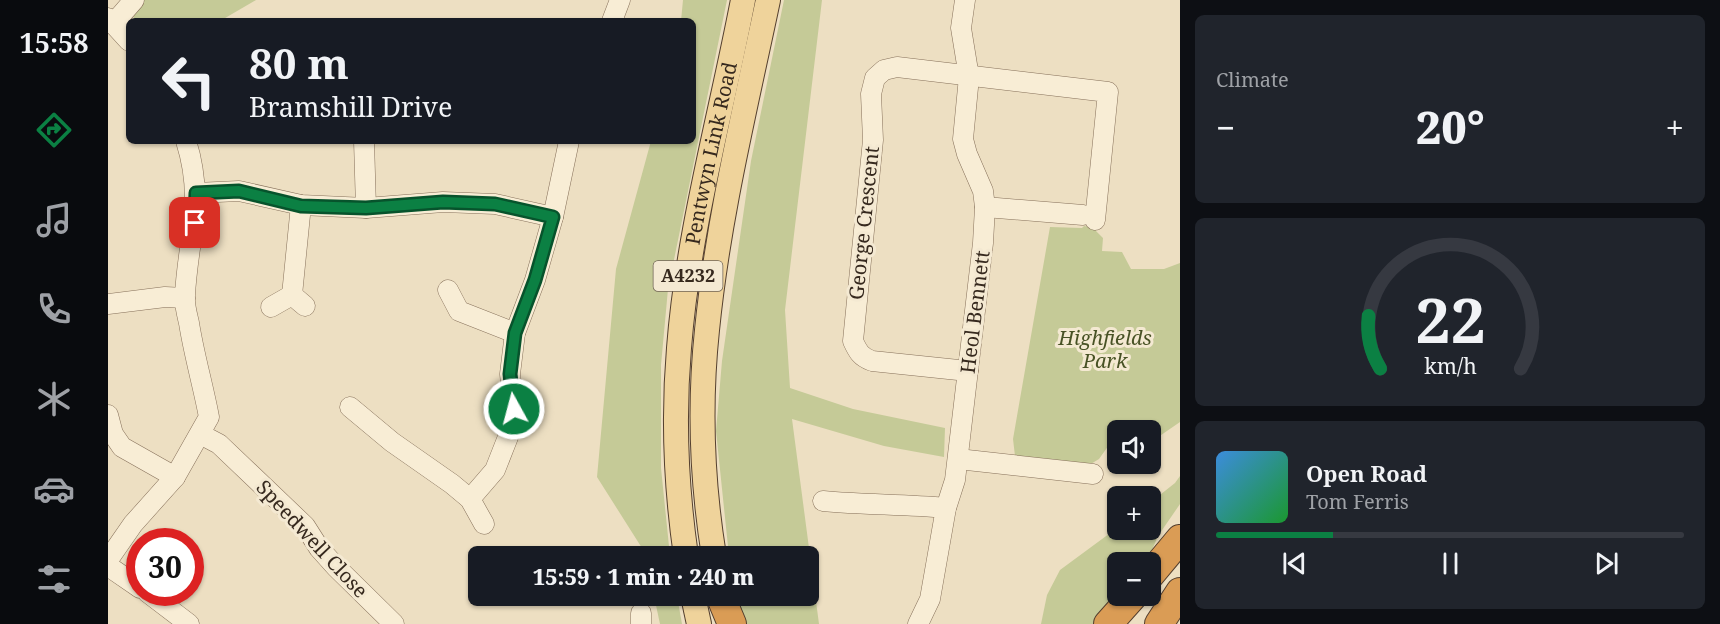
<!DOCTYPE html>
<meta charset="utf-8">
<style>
:root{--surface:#171b24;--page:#20242c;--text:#f1f3f6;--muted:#9ea1a6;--line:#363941;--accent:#0b8043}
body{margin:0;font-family:"Noto Serif",serif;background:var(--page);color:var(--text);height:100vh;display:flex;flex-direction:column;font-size:22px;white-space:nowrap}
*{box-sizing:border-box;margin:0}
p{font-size:20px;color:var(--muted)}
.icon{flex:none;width:33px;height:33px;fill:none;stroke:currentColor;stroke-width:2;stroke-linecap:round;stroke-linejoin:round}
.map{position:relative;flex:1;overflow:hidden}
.drawer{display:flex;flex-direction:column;gap:15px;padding:15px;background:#0d0f14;width:540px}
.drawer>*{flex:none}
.top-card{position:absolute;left:18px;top:18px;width:570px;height:126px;border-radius:9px;box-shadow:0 2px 4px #0004;background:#171b24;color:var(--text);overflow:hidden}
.fabs{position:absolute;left:999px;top:420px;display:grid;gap:12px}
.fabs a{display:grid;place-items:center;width:54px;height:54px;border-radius:9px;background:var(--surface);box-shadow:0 2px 4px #0004;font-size:30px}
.speed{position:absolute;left:18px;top:528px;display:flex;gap:12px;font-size:30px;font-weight:700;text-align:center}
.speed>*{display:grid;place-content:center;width:78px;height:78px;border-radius:50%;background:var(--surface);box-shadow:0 2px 4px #0004;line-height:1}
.speed .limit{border:9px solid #d22;background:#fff;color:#111}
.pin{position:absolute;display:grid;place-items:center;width:51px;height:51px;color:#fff;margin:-26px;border-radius:12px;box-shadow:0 3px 9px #0006}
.me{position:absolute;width:66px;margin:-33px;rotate:353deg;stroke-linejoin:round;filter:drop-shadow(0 0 4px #0008)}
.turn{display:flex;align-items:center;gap:21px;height:126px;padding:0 24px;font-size:27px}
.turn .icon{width:78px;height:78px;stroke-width:2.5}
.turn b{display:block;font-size:42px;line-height:51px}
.big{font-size:45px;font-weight:800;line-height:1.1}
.drawer .card{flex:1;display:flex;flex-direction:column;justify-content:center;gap:9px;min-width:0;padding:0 21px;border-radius:9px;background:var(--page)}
.drawer .dial{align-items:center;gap:0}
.dial svg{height:156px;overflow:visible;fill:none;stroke:var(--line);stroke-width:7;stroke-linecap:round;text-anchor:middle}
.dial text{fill:var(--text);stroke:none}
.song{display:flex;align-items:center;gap:18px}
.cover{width:72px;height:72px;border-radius:9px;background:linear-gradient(135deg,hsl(210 70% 55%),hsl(130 70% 35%))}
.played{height:6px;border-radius:3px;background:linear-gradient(90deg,var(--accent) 25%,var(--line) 25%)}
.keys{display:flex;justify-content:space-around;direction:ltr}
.heat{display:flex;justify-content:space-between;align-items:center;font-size:33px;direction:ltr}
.trip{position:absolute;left:360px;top:546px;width:351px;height:60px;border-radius:9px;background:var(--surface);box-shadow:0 2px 4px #0004;font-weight:800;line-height:60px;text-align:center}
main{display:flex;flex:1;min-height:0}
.dock{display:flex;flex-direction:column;width:108px;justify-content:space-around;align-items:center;background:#090b0e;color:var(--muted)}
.dock .icon{width:42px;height:42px}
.dock .active{color:var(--accent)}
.dock b{font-size:27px;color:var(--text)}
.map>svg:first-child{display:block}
.green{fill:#c5ca97}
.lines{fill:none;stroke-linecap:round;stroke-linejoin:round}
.minor-casing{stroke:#86705a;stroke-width:21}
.major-casing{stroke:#543f2e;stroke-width:26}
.highway-casing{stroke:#543f2e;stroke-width:30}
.minor{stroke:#f8edd5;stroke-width:20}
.major{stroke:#efd39b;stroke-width:24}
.highway{stroke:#da9c55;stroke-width:28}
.route-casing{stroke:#07532c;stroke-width:15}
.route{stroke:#0b8043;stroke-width:10}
.labels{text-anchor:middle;stroke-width:6;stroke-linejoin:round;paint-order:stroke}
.shield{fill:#f4e9d2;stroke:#6f6354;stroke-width:1.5}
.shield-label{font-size:18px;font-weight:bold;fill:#36291e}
.street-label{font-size:20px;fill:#36291e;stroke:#f4e9d2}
.park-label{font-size:20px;font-style:italic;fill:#485225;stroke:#f4e9d2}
</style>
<main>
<nav class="dock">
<b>15:58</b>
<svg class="icon active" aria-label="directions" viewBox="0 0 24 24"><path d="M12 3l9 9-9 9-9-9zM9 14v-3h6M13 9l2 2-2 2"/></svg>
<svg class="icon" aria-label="music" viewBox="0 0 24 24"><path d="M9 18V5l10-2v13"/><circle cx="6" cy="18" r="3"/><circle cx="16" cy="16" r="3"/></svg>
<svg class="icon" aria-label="phone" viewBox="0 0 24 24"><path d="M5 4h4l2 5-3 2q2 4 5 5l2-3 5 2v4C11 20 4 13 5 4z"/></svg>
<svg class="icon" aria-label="climate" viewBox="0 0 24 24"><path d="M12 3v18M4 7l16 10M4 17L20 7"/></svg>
<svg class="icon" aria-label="car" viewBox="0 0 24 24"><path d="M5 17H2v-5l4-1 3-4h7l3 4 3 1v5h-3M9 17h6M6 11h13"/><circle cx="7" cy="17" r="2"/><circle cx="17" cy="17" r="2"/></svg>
<svg class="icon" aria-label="filters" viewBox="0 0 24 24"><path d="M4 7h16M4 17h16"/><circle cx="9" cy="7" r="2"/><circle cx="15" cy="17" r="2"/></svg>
</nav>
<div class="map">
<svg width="1072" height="624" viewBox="0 0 1072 624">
<rect width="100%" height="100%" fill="#eddfc2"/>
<g class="green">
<polygon points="36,0 148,0 112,21 25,21 27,11"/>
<polygon points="575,0 619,0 560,289 553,365 553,468 562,556 539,556 489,477 508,269 543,141 585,141 585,21 573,21"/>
<polygon points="676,0 714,0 677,310 682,388 745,409 837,428 836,457 776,446 684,419 711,624 639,624 634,615 630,596 700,596 700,556 621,556 608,431 614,361 643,161"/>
<polygon points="976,226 988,228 988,231 995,238 994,251 1014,252 1023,269 1056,269 1072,263 1072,422 1043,442 1042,430 1010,430 1009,451 1001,445 991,459 981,465 907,456 905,439 942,227 974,228"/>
<polygon points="1072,476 1072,504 1050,536 1039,562 1010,562 1010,596 988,624 933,624 939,595 952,570 1009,528 1042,530 1043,502 1067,483"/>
<polygon points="546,596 569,596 574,624 552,624"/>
</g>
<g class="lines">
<defs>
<g id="minor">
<polyline points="0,18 21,41"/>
<polyline points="504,21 512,0"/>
<polyline points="6,23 26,0"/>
<polyline points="256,141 258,208"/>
<polyline points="88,193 131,191 193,205 258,208 335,202 387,204 445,217"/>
<polyline points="877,207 975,215"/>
<polyline points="340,290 351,311 407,333"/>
<polyline points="184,295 193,205"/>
<polyline points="0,304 57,297 77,298"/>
<polyline points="163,307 184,295 197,306"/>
<path d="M860 371 764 361C753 357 750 352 745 341L765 140 763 94 767 78 776 70 789 67 1000 92 987 220"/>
<polyline points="242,407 284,442 344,484 362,499 376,524"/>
<polyline points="0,415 5,434 14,447 67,477"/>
<polyline points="92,434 111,444 197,526 211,548 228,567 286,624"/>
<polyline points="850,459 985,474"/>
<polyline points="362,499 387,470 400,437 406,409 402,374 407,333 427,280 445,217 461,141"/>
<path d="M715 501C756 505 797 504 838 508"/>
<path d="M0 560 25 524 67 477 101 417C95 385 86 355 81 323 79 314 76 304 77 295 80 237 97 201 78 141"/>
<polyline points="0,566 32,588"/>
<polyline points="39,592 81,624"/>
<polyline points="533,624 533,613"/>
<polyline points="810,624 822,599 838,508 847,480 875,243 877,207 875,191 859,154 855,139 861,77 853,28 857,0"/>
</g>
<g id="major">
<path id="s1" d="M578 556C568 487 565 418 571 348 580 231 613 115 635 0"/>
<path d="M606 556C594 482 591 406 599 330 610 219 637 109 660 0"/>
<polyline points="585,596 591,624"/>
</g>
<g id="highway">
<polyline points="1042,575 1072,539"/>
<polyline points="614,600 624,624"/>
<polyline points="1000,624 1025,596"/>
<polyline points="1051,624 1072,592"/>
</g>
</defs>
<use href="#minor" class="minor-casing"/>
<use href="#major" class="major-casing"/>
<use href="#highway" class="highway-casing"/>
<use href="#minor" class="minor"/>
<use href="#major" class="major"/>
<use href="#highway" class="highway"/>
</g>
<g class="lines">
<defs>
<polyline id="route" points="87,223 88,193 131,191 193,206 258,208 335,202 387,204 445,217 427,280 407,333 402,374 406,409"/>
</defs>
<use href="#route" class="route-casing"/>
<use href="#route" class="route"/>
</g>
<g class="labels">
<rect class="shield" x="545.5" y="261" width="69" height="30" rx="4.5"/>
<g class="shield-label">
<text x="580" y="282">A4232</text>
</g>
<g class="street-label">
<text dy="7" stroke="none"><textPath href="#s1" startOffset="406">Pentwyn Link Road</textPath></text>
<text transform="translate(756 223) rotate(-84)" y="7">George Crescent</text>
<text transform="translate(867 312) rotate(-83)" y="7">Heol Bennett</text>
<text transform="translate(204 539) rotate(47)" y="7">Speedwell Close</text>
</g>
<g class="park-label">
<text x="997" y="345">Highfields<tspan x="997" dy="23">Park</tspan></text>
</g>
</g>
</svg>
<div class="fabs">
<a><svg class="icon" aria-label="sound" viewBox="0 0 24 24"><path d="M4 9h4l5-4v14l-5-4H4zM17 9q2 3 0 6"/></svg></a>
<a>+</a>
<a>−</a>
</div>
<div class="speed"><div class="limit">30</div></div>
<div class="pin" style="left:87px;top:223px;background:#d93025"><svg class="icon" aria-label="arrive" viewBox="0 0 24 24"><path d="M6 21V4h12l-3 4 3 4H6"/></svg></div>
<svg class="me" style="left:406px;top:409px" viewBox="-20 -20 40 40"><circle r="17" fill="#0b8043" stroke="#fff" stroke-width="3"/><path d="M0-11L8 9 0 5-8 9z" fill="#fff"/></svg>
<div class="trip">15:59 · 1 min · 240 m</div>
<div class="top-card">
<div class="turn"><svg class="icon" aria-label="left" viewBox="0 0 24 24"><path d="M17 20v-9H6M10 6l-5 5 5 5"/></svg><div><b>80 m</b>Bramshill Drive</div></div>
</div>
</div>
<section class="drawer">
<div class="card"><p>Climate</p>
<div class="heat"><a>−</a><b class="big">20°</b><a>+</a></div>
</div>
<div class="card dial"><svg viewBox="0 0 100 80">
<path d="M14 69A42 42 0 1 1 86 69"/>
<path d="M14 69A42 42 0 0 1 8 42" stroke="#0b8043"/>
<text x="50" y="56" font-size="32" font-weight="700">22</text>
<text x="50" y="72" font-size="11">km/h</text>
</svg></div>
<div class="card">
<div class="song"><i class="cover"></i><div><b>Open Road</b><p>Tom Ferris</p></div></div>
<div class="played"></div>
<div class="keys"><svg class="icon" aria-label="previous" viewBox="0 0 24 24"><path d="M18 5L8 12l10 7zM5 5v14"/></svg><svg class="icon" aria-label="pause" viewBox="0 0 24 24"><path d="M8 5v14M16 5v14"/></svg><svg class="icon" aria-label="next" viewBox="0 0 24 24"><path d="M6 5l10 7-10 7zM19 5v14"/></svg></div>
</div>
</section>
</main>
